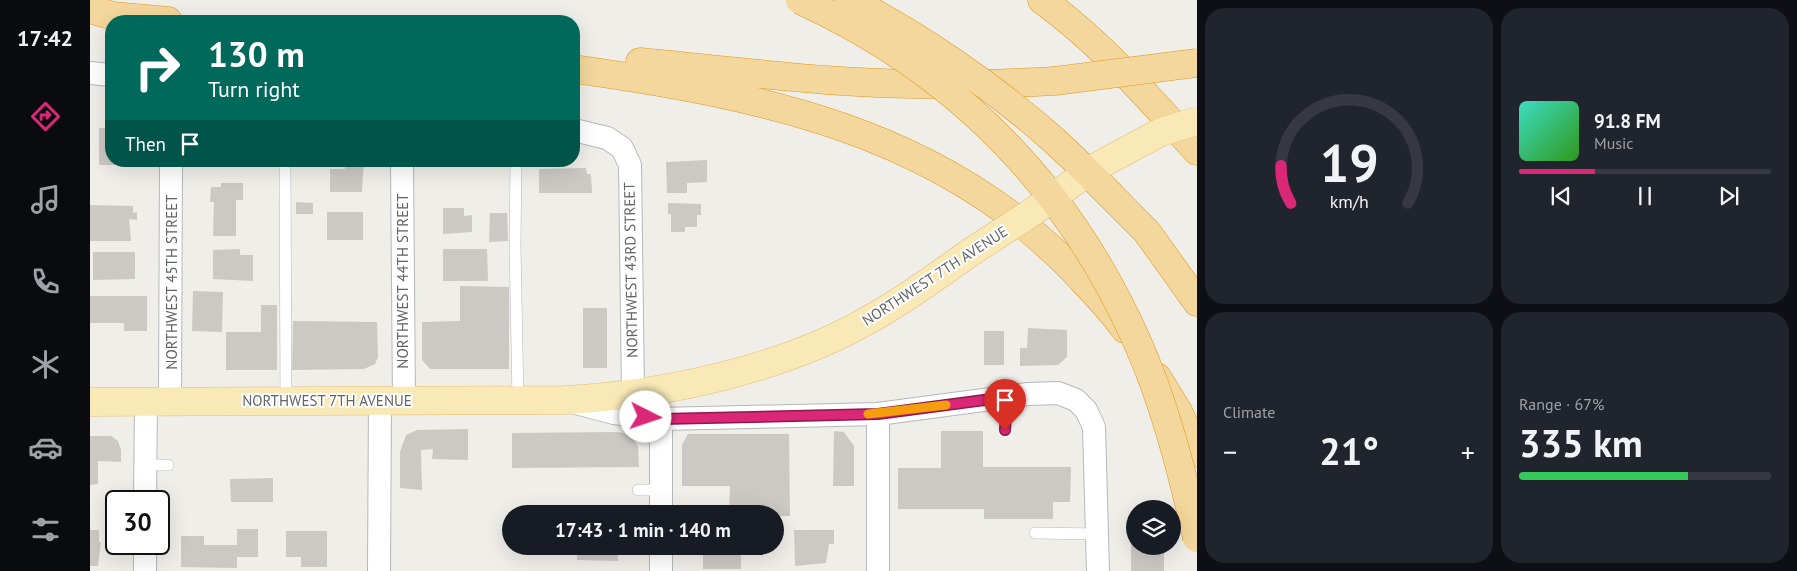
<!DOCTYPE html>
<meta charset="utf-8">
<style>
:root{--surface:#171b24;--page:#20242c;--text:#f1f3f6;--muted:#9ea1a6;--line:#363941;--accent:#db2777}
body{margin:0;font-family:"PT Sans",sans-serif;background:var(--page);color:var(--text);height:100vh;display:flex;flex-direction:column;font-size:19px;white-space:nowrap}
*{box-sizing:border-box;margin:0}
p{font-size:16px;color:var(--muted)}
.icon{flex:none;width:28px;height:28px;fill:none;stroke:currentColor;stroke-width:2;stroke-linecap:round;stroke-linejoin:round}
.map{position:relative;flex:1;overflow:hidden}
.drawer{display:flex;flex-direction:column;gap:8px;padding:8px;background:#0d0f14;width:600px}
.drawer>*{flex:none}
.hud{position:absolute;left:15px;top:15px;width:475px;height:152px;border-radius:20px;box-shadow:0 5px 20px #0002;background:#00695c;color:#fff;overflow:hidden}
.controls{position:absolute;left:1036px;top:500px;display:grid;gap:10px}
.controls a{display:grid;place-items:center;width:55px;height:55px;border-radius:50%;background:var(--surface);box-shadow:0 5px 20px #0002;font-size:25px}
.speed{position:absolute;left:15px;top:490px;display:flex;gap:10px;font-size:25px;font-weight:700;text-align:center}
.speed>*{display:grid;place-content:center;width:65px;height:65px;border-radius:50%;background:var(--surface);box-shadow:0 5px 20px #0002;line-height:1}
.speed .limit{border:2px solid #111;border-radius:8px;background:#fff;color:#111}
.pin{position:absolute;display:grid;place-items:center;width:42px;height:42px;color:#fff;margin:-51px -21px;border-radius:50% 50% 50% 0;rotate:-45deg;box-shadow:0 0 5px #0007}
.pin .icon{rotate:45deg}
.me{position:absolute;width:55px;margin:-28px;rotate:94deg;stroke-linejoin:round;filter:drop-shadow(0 0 4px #0008)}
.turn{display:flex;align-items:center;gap:18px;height:105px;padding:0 20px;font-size:22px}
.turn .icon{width:65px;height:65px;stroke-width:2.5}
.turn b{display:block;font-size:35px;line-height:42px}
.then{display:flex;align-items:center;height:48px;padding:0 20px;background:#0003;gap:10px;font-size:19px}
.big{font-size:38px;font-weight:700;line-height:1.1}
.drawer .tile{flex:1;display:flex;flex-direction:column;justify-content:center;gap:8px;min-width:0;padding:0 18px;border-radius:20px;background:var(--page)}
.drawer .dial{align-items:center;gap:0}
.dial svg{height:130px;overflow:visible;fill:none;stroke:var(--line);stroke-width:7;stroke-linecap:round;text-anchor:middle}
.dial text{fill:var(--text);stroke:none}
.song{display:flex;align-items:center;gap:15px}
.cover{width:60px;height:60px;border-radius:8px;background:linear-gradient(135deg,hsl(170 70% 55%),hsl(110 70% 35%))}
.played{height:5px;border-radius:2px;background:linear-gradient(90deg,var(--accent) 30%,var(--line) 30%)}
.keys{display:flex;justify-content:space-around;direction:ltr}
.heat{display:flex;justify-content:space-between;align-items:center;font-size:28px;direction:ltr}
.charge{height:8px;border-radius:4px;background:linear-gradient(90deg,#34c759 67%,var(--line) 0)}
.drawer .tiles{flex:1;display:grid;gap:8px;grid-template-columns:repeat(2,1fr)}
.trip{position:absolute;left:412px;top:505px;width:282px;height:50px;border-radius:25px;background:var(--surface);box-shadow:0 5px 20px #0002;font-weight:700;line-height:50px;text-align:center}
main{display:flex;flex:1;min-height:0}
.tabs{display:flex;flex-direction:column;width:90px;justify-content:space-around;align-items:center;background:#090b0e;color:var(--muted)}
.tabs .icon{width:35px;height:35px}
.tabs .on{color:var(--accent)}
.tabs b{font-size:22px;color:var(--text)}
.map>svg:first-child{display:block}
.building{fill:#ccc9c5}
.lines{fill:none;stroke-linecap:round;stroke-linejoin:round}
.service-casing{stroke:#b5b8bb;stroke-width:12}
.minor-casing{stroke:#b5b8bb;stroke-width:24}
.primary-casing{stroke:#e5bb6d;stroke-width:29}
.motorway-casing{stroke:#e29517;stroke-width:29}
.service{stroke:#fff;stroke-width:11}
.minor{stroke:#fff;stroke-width:22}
.primary{stroke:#f8e9b6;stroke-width:28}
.motorway{stroke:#f3d79c;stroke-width:28}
.primary-bridge-casing{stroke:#e5bb6d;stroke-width:29;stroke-linecap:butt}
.motorway-bridge-casing{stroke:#e29517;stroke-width:29;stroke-linecap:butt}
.primary-bridge{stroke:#f8e9b6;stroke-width:28}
.motorway-bridge{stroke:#f3d79c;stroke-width:28}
.route-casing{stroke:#8e194d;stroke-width:12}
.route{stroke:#db2777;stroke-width:9}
.slow{stroke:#f59e0b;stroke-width:9}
.labels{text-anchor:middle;stroke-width:4;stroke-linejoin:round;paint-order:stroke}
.street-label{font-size:15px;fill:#606367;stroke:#fff}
</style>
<main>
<nav class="tabs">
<b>17:42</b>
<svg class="icon on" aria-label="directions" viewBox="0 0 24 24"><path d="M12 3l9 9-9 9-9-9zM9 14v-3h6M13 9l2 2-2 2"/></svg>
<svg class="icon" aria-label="music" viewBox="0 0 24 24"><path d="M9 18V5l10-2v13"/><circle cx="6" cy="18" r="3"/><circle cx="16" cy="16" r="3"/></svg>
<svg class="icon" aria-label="phone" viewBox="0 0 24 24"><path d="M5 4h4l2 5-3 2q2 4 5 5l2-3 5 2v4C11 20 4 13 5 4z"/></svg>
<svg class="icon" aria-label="climate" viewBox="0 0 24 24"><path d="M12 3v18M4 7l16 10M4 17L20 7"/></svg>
<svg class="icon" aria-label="car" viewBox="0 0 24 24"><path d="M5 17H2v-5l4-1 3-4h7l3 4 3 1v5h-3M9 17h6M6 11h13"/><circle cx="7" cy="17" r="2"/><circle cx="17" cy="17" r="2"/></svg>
<svg class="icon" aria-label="filters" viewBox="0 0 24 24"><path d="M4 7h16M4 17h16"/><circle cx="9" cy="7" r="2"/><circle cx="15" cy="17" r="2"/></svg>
</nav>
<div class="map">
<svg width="1107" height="571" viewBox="0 0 1107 571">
<rect width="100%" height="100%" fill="#f0eee9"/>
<g class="building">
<polygon points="18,121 21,121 21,161 44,161 44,165 9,165 9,128 18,128"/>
<polygon points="617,160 617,182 597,183 597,193 577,193 576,162"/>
<polygon points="255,161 274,161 272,192 240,192 240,169 255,169"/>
<polygon points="496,168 497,174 501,174 502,193 449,193 449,169"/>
<polygon points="131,183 153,183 153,200 146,200 146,236 123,236 124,202 120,202 121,187 131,187"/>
<polygon points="206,202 223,203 223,214 206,214"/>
<polygon points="578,203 611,204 611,215 607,215 607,227 595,227 595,232 581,232 581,214 578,214"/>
<polygon points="0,205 43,206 43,213 47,212 47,220 39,219 41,241 0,241"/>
<polygon points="353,208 374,208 374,216 382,215 382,232 353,234"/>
<rect x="237" y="212" width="36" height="28"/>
<polygon points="400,213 417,213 418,241 399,242"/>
<polygon points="150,249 150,255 163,255 163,281 123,279 123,250"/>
<polygon points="353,249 397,249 398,281 353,281"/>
<polygon points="3,252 45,252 45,279 3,280"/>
<polygon points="370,286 419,287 419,369 340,369 332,360 332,322 370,321"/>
<polygon points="103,291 133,292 132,332 102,331"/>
<polygon points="0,296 57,296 57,331 34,331 34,323 0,323"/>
<polygon points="171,305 187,305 187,370 136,370 136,332 171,332"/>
<rect x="493" y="308" width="24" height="60"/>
<polygon points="203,321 287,322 288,357 285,364 274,369 202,370"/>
<polygon points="938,328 977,330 977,357 968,365 930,366 930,348 937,348"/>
<rect x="894" y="331" width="20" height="34"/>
<polygon points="378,429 378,460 342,459 343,449 331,450 332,490 310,488 310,452 316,435 327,430"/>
<polygon points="744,431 754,432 764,446 764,486 743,486"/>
<polygon points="851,431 893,431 893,467 981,467 980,502 963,502 963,519 894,519 894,509 808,509 808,468 851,468"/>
<polygon points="526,432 534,433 543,438 548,446 549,467 422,468 422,433"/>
<polygon points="598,434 699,434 700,516 686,516 686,514 639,514 640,486 592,486 592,445"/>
<polygon points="0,436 21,436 28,441 31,450 31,462 8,461 8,484 0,485"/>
<polygon points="183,478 183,502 141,502 140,479"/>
<polygon points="147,529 168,529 168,557 147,557 147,568 91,567 91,536 114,536 114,545 147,545"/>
<polygon points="0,530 9,530 9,542 11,542 8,566 0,566"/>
<polygon points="704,530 744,530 744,544 739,544 736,563 705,566"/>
<polygon points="196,531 237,531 237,567 211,567 211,557 196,557"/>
<polygon points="1041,544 1074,546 1074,571 1041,571"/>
<polygon points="487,546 524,546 524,551 528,551 528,561 487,560"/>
<rect x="613" y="546" width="38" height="23"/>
</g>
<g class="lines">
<defs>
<g id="service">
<polyline points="195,161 196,402"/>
<polyline points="426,161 425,245 428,400"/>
<polyline points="915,430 917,397"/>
<polyline points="55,465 78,465"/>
<polyline points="548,490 571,490"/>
<polyline points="945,533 1008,534"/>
</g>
<g id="minor">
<polyline points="0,73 21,75"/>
<polyline points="484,130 517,138 532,148 540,165 543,394"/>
<polyline points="312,161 314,401"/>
<polyline points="80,402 81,161"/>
<polyline points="486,403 524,413 571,419 788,414 938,394 968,393 986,400 996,410 1004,427 1008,571"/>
<polyline points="55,501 56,402"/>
<polyline points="571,514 571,419"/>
<polyline points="55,571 55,544"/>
<polyline points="289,571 290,401"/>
<polyline points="571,571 571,546"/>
<polyline points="788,571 788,414"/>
</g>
<path id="primary" d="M0 402 475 400C574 395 694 369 780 319 815 300 848 275 881 252"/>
<g id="motorway">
<path d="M952 0C1010 42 1059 98 1107 151"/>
<polyline points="0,9 23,16 78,21"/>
<path d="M550 62C612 68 674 75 736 80 812 86 889 85 965 81"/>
<path d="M484 69C669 95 850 131 985 272 1002 290 1020 308 1035 329"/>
<polyline points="1057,232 1107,302"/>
<polyline points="1067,377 1088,411 1107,453"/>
</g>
</defs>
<use href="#service" class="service-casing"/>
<use href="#minor" class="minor-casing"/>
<use href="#primary" class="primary-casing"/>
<use href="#motorway" class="motorway-casing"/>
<use href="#service" class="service"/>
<use href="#minor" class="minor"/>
<use href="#primary" class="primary"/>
<use href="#motorway" class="motorway"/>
<defs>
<polyline id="primary-bridge" points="881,252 944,211 1002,169 1071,132 1107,121"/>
<g id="motorway-bridge">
<path d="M710 0C865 71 976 183 1046 339 1074 401 1092 471 1107 538"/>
<path d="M759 0C827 34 902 86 959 136 993 166 1025 200 1057 232"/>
<polyline points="965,81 1107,63"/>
</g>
</defs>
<use href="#primary-bridge" class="primary-bridge-casing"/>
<use href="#motorway-bridge" class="motorway-bridge-casing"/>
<use href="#primary-bridge" class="primary-bridge"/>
<use href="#motorway-bridge" class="motorway-bridge"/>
</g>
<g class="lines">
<defs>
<polyline id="route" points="556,417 571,419 788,414 917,397 915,430"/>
</defs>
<use href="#route" class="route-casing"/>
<use href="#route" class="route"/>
<polyline class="slow" points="778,414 856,405"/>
</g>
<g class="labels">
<g class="street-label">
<text transform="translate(541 270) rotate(-91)" y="5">NORTHWEST 43RD STREET</text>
<text transform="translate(845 276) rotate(-33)" y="5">NORTHWEST 7TH AVENUE</text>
<text transform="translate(313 281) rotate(-90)" y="5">NORTHWEST 44TH STREET</text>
<text transform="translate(82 282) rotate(-90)" y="5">NORTHWEST 45TH STREET</text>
<text x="237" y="406">NORTHWEST 7TH AVENUE</text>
</g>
</g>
</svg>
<div class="controls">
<a><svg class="icon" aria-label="layers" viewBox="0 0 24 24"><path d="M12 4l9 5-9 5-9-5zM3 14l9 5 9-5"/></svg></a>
</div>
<div class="speed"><div class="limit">30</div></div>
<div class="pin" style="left:915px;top:430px;background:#d93025"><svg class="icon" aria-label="arrive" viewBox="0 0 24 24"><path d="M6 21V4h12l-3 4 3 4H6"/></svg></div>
<svg class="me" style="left:556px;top:417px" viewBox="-20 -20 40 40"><circle r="19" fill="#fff"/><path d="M0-13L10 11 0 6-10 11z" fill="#db2777"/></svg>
<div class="trip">17:43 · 1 min · 140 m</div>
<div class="hud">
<div class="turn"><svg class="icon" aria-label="right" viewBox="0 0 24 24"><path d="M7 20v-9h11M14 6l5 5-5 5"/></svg><div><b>130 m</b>Turn right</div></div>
<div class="then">Then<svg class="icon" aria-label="arrive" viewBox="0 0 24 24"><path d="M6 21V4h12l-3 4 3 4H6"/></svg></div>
</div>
</div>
<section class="drawer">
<div class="tiles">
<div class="tile dial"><svg viewBox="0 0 100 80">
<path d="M14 69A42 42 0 1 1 86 69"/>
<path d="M14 69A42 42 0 0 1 8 46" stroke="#db2777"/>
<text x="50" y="56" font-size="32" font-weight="700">19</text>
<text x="50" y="72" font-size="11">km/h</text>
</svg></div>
<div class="tile">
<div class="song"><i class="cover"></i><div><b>91.8 FM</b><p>Music</p></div></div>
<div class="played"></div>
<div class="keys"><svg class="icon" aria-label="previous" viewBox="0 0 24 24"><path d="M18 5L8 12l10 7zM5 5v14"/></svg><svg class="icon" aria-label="pause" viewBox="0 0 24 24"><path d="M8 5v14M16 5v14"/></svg><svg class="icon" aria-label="next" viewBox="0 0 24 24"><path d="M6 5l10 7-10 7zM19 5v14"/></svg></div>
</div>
<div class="tile"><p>Climate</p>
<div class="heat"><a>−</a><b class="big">21°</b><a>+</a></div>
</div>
<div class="tile"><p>Range · 67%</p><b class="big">335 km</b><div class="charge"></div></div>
</div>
</section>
</main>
